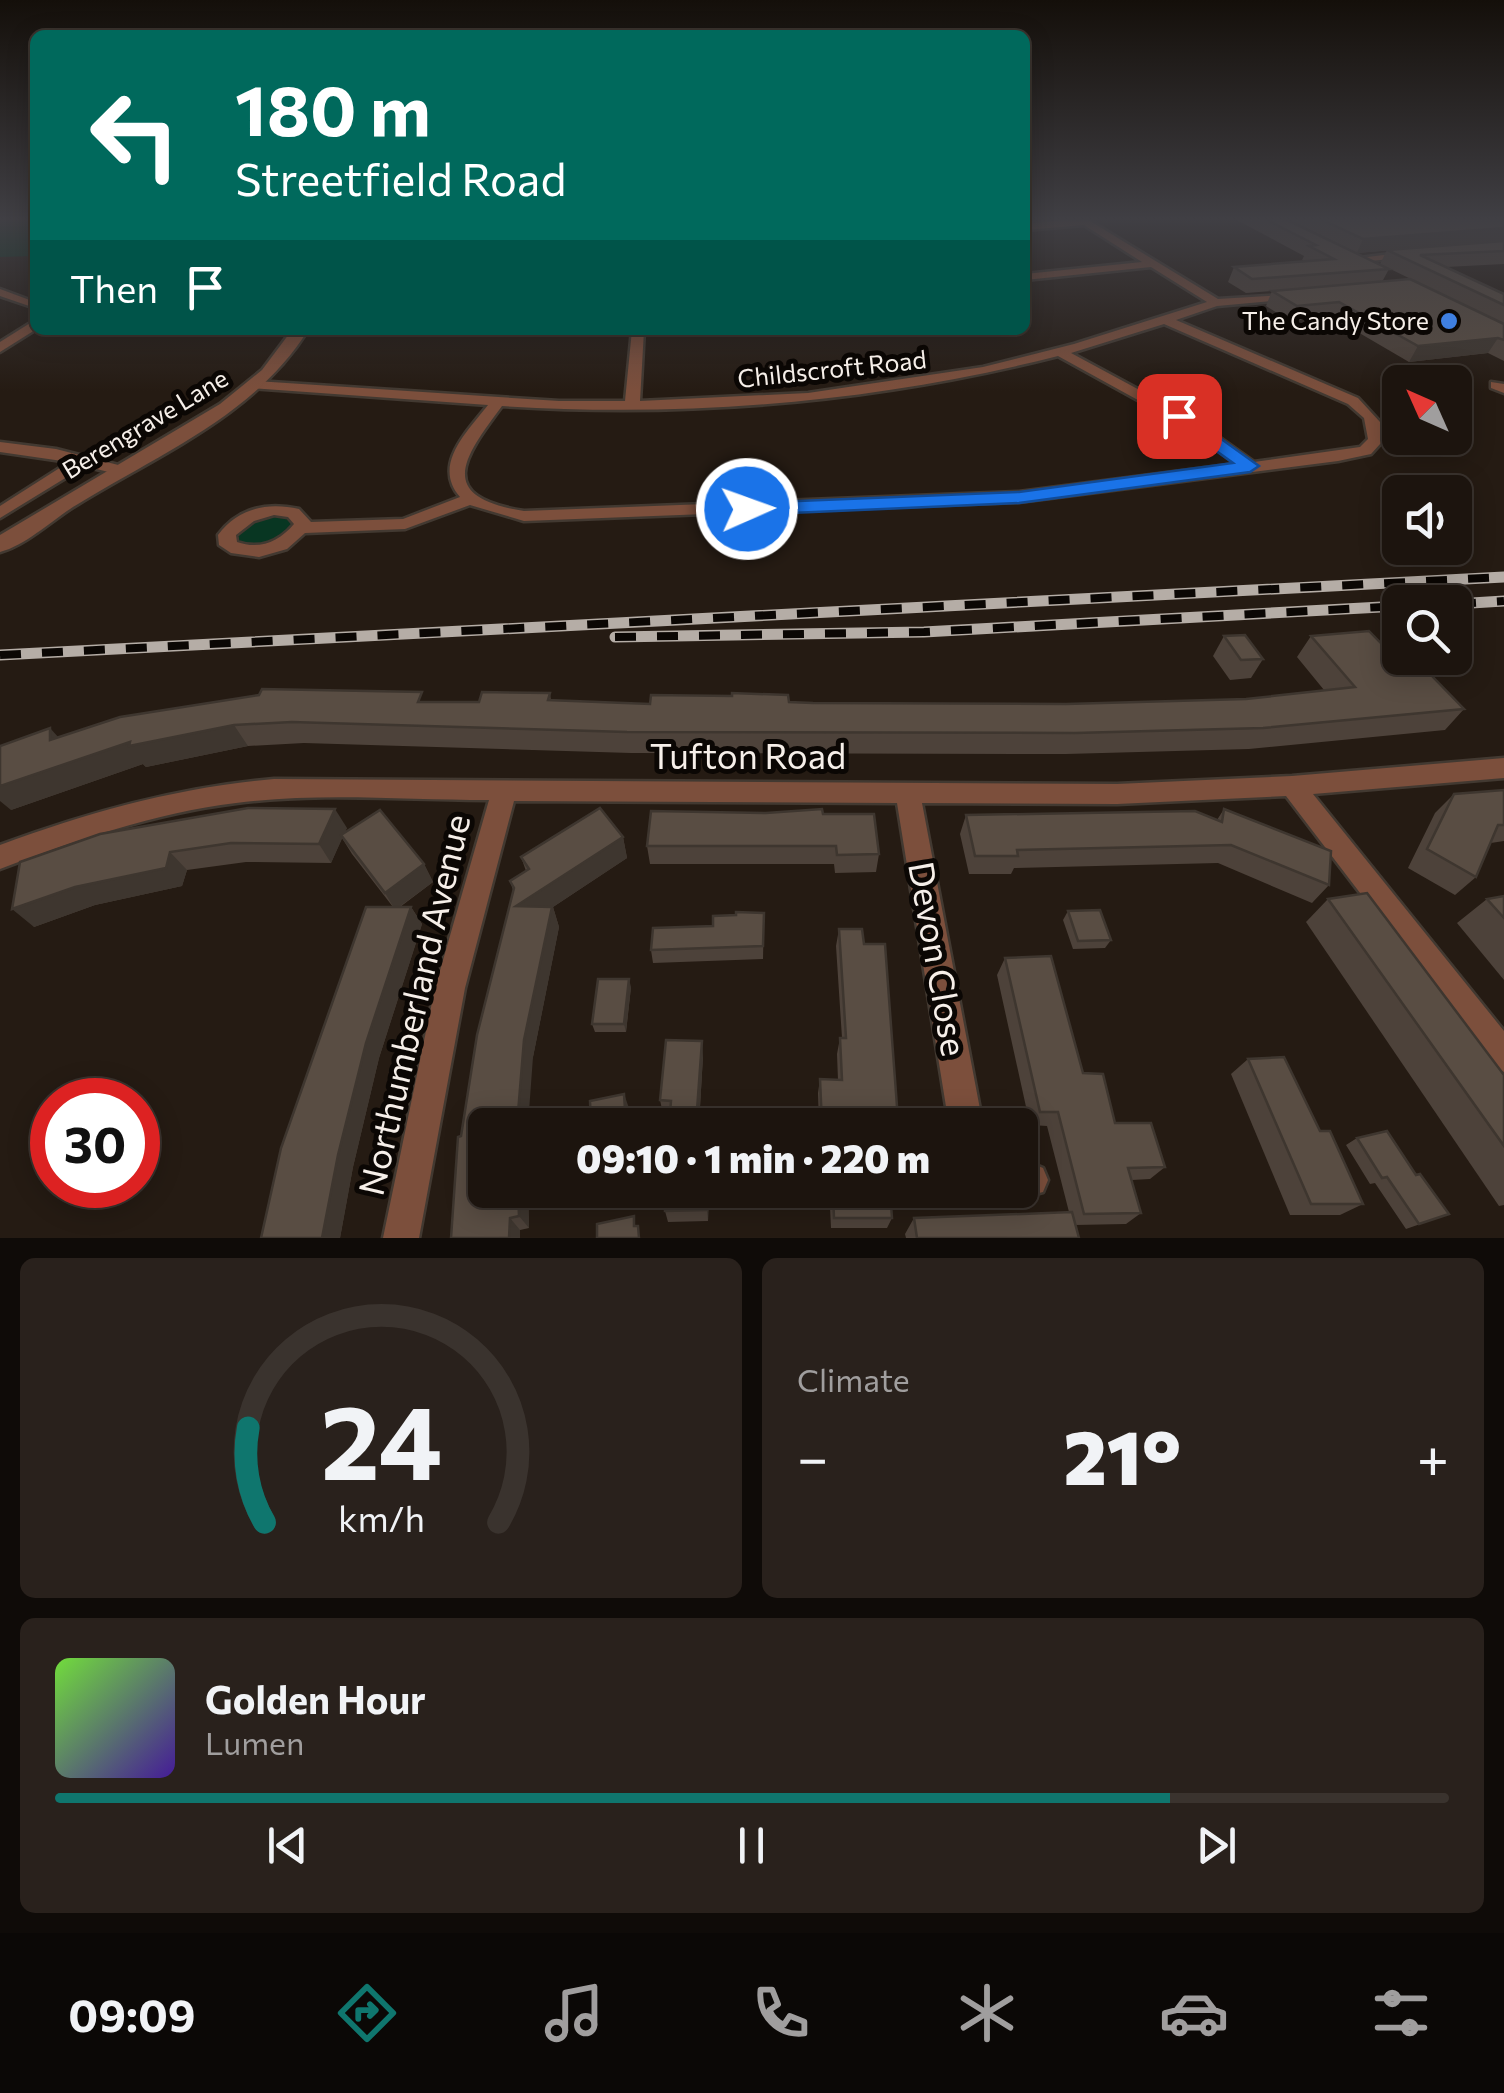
<!DOCTYPE html>
<meta charset="utf-8">
<style>
:root{--surface:#1c140e;--page:#29211c;--text:#f1f3f6;--muted:#a09e9e;--line:#3a332e;--accent:#0f766e}
body{margin:0;font-family:Commissioner,sans-serif;background:var(--page);color:var(--text);height:100vh;display:flex;flex-direction:column;font-size:38px;white-space:nowrap}
*{box-sizing:border-box;margin:0}
p{font-size:32px;color:var(--muted)}
.icon{flex:none;width:55px;height:55px;fill:none;stroke:currentColor;stroke-width:2;stroke-linecap:round;stroke-linejoin:round}
.map{position:relative;height:1238px;overflow:hidden}
.panel{display:flex;flex-direction:column;gap:20px;padding:20px;background:#0f0b08;flex:1}
.panel>*{flex:none}
.guide{position:absolute;left:30px;top:30px;width:1000px;height:305px;border-radius:15px;box-shadow:0 5px 25px #0003,0 0 0 2px var(--line);background:#00695c;color:#fff;overflow:hidden}
.needle{width:65px;rotate:315deg}
.buttons{position:absolute;left:1382px;top:365px;display:grid;gap:20px}
.buttons a{display:grid;place-items:center;width:90px;height:90px;border-radius:15px;background:var(--surface);box-shadow:0 5px 25px #0003,0 0 0 2px var(--line);font-size:50px}
.speed{position:absolute;left:30px;top:1078px;display:flex;gap:20px;font-size:50px;font-weight:700;text-align:center}
.speed>*{display:grid;place-content:center;width:130px;height:130px;border-radius:50%;background:var(--surface);box-shadow:0 5px 25px #0003,0 0 0 2px var(--line);line-height:1}
.speed .limit{border:15px solid #d22;background:#fff;color:#111}
.pin{position:absolute;display:grid;place-items:center;width:85px;height:85px;color:#fff;margin:-42px;border-radius:20px;box-shadow:0 5px 15px #0006}
.me{position:absolute;width:110px;margin:-55px;rotate:88deg;stroke-linejoin:round;filter:drop-shadow(0 0 8px #0008)}
.turn{display:flex;align-items:center;gap:35px;height:210px;padding:0 40px;font-size:45px}
.turn .icon{width:130px;height:130px;stroke-width:2.5}
.turn b{display:block;font-size:70px;line-height:85px}
.then{display:flex;align-items:center;height:95px;padding:0 40px;background:#0003;gap:20px;font-size:38px}
.big{font-size:75px;font-weight:800;line-height:1.1}
.panel .tile{flex:1;display:flex;flex-direction:column;justify-content:center;gap:15px;min-width:0;padding:0 35px;border-radius:15px;background:var(--page)}
.panel .dial{align-items:center;gap:0}
.dial svg{height:260px;overflow:visible;fill:none;stroke:var(--line);stroke-width:7;stroke-linecap:round;text-anchor:middle}
.dial text{fill:var(--text);stroke:none}
.song{display:flex;align-items:center;gap:30px}
.cover{width:120px;height:120px;border-radius:15px;background:linear-gradient(135deg,hsl(100 70% 55%),hsl(260 70% 35%))}
.played{height:10px;border-radius:5px;background:linear-gradient(90deg,var(--accent) 80%,var(--line) 80%)}
.keys{display:flex;justify-content:space-around;direction:ltr}
.heat{display:flex;justify-content:space-between;align-items:center;font-size:55px;direction:ltr}
.panel .tiles{flex:1;display:grid;gap:20px;grid-template-columns:1fr 1fr}
.tile:last-child{grid-column:span 2}
.trip{position:absolute;left:468px;top:1108px;width:570px;height:100px;border-radius:15px;background:var(--surface);box-shadow:0 5px 25px #0003,0 0 0 2px var(--line);font-weight:800;line-height:100px;text-align:center}
.tabs{display:flex;height:160px;justify-content:space-around;align-items:center;background:#0b0806;color:var(--muted)}
.tabs .icon{width:70px;height:70px}
.tabs .current{color:var(--accent)}
.tabs b{font-size:45px;color:var(--text)}
.map>svg:first-child{display:block}
.green{fill:#083622}
.lines{fill:none;stroke-linecap:round;stroke-linejoin:round}
.minor-casing{stroke:#423931;stroke-width:5}
.tertiary-casing{stroke:#423931;stroke-width:5}
.minor{fill:#7c4f3c;fill-rule:evenodd}
.tertiary{fill:#7c4f3c;fill-rule:evenodd}
.rail-casing{stroke:#b5ada6;stroke-width:11}
.rail{stroke:#0b0704;stroke-width:8;stroke-dasharray:21;stroke-linecap:butt}
.wall{fill:#4d423a}
.shaded-wall{fill:#3e362f}
.building{fill:#594d43;stroke:#3e362f;stroke-width:2.5}
.route{fill:#1a73e8;stroke:#114b97;stroke-width:2.5}
.shop-dot{fill:#3f7fe0;stroke:#0b0704;stroke-width:4}
.labels{text-anchor:middle;stroke-width:10;stroke-linejoin:round;paint-order:stroke}
.far-poi-label{font-size:25px;fill:#f6efe9;stroke:#0b0704;text-anchor:end}
.far-street-label{font-size:25px;fill:#f6efe9;stroke:#0b0704}
.near-street-label{font-size:35px;fill:#f6efe9;stroke:#0b0704}
</style>
<div class="map">
<svg width="1504" height="1238" viewBox="0 0 1504 1238">
<rect width="100%" height="100%" fill="#251b13"/>
<g class="green">
<polygon points="0,218 35,218 35,256 0,257"/>
<path d="M272 514 288 515 295 523C284 546 259 546 237 544L233 534 244 523Z"/>
</g>
<g class="lines">
<defs>
<g id="minor">
<path d="M1085 218 1218 299 1299 294V298L1295 299 1217 306 1176 320 1358 398 1380 422 1381 443 1371 454 1338 461 1019 502 524 521 470 505 405 529 305 533 287 549 259 557 231 553 219 545 218 535C238 508 267 502 299 509L311 522 403 519 460 497C432 465 467 432 488 405L251 388 249 385 256 381 559 401H625L632 330H644L640 401 808 393 983 367 1074 344 1207 302 1151 267 1025 280V274L1142 262 1084 225 1025 230V224ZM1164 324 1348 404 1364 418 1368 439 1360 447 1254 462 1195 420 1071 353ZM1058 356 1185 426 1236 464 1019 492 524 511C434 497 464 457 502 406 688 418 877 402 1058 356ZM274 515 288 517 294 524C279 542 259 550 237 542L236 535 254 521Z"/>
<polygon points="1407,252 1412,255 1411,257 1349,263 1344,260"/>
<polygon points="0,289 35,302 35,308 0,296"/>
<polygon points="35,320 35,330 0,352 0,342"/>
<polygon points="1491,382 1504,384 1504,393 1491,388"/>
<polygon points="0,442 56,449 126,467 128,470 120,475 85,466 0,518 0,506 69,462 0,452"/>
<path d="M1504 758V778L1313 794 1504 1031V1072L1493 1067 1286 796 1117 804 922 803 983 1125H949L897 803 514 801 465 988 419 1238H383L435 988 489 800C406 800 319 792 236 803 154 813 77 840 0 869V845C89 812 179 787 274 779L1117 784 1292 776Z"/>
<polygon points="1031,1163 1043,1168 1048,1180 1043,1192 1020,1198 1008,1193 1006,1190 1020,1190 1020,1164"/>
</g>
<path id="tertiary" d="M292 330H308C255 415 161 453 78 504 54 518 27 545 0 552V535L220 404 262 370Z"/>
</defs>
<use href="#minor" class="minor-casing"/>
<use href="#tertiary" class="tertiary-casing"/>
<use href="#minor" class="minor"/>
<use href="#tertiary" class="tertiary"/>
<defs>
<g id="rail">
<polyline points="1455,604 1504,601"/>
<polyline points="615,637 924,632 1400,606"/>
<polyline points="0,655 1504,577"/>
</g>
</defs>
<use href="#rail" class="rail-casing"/>
<use href="#rail" class="rail"/>
</g>
<g class="wall">
<polygon points="1233,218 1283,218 1389,269 1382,282 1452,299 1380,264 1387,250 1504,241 1504,264 1446,267 1504,294 1504,361 1488,353 1409,362 1332,317 1290,321 1266,306 1272,291 1246,293 1228,282 1234,267 1305,261 1302,260 1304,256"/>
<polygon points="1286,218 1504,218 1504,241 1357,253"/>
<polygon points="1224,636 1263,659 1251,678 1230,680 1213,656"/>
<polygon points="1311,636 1411,674 1464,709 1445,730 1249,749 1066,754 631,753 304,743 248,746 146,767 143,764 11,810 58,738 426,702 479,702 550,693 551,701 650,704 789,702 1066,704 1246,699 1324,690 1297,657"/>
<polygon points="1504,790 1504,841 1491,843 1476,877 1455,895 1408,868 1435,813 1454,794"/>
<polygon points="1224,809 1329,885 1312,903 1218,863 1014,868 1011,874 969,874 960,834 966,815 1217,820"/>
<polygon points="823,814 879,854 876,872 835,873 834,864 650,864 647,846"/>
<polygon points="347,828 344,833 424,864 433,882 400,907 411,907 422,924 379,1058 353,1167 340,1238 261,1238 393,907 352,854 342,838 331,863 246,862 187,870 182,886 95,905 34,927 20,862"/>
<polygon points="623,837 627,858 553,907 559,927 533,1057 485,1190 528,1190 529,1228 520,1230 520,1238 451,1238 461,1136 513,890 510,881 526,871 521,857"/>
<polygon points="1504,896 1504,980 1457,923 1487,899"/>
<polygon points="1328,899 1504,1075 1504,1205 1499,1206 1306,922"/>
<polygon points="1068,911 1111,940 1105,948 1073,949 1063,920"/>
<polygon points="764,913 763,959 653,963 651,950 713,926"/>
<polygon points="839,929 864,944 898,1120 896,1125 819,1125 818,1093 820,1079 838,1080 837,1054 840,1038 842,1038 836,946"/>
<polygon points="1005,958 1115,1123 1165,1167 1150,1179 1132,1180 1141,1213 1126,1224 1075,1225 1079,1238 906,1238 905,1234 914,1218 1069,1212 1047,1126 1030,1125 997,975"/>
<polygon points="631,987 626,1032 595,1032 592,1024"/>
<polygon points="703,1056 699,1124 669,1125 670,1114 663,1114 660,1100"/>
<polygon points="1248,1059 1320,1131 1363,1204 1340,1215 1290,1215 1231,1074"/>
<polygon points="1357,1138 1416,1175 1449,1214 1406,1229 1375,1183 1370,1184 1346,1145"/>
<polygon points="709,1190 708,1221 668,1222 665,1211"/>
<polygon points="807,1190 890,1190 892,1218 887,1228 831,1228 830,1207 808,1207"/>
</g>
<g class="shaded-wall">
<polygon points="1504,228 1504,240 1357,253 1363,239"/>
<polygon points="1498,338 1488,353 1409,362 1418,346"/>
<polygon points="234,725 248,746 146,767 143,764 11,810 0,801 0,786 130,742"/>
<polygon points="50,728 69,749 50,740"/>
<polygon points="335,809 347,828 331,863 319,844"/>
<polygon points="623,837 627,858 553,907 559,927 533,1057 528,1125 517,1125 516,906"/>
<polygon points="170,852 187,870 182,886 95,905 34,927 12,909"/>
<polygon points="424,864 433,882 395,910 385,893"/>
<polygon points="411,907 422,924 379,1058 353,1167 340,1238 322,1238 338,1155 366,1043"/>
<polygon points="629,979 631,987 626,1032 624,1024"/>
<polygon points="702,1041 703,1056 699,1125 696,1125"/>
<polygon points="624,1094 629,1108 630,1125 626,1125"/>
<polygon points="518,1190 528,1190 529,1228 519,1216"/>
<polygon points="707,1190 709,1190 708,1221 707,1210"/>
<polygon points="510,1218 520,1230 520,1238 509,1238"/>
</g>
<g class="building">
<polygon points="1263,218 1283,218 1389,269 1252,279 1234,267 1334,259 1309,246 1316,245"/>
<polygon points="1318,218 1504,218 1504,228 1363,239"/>
<polygon points="1504,241 1504,251 1420,255 1504,294 1504,305 1387,250"/>
<polygon points="1410,279 1504,324 1504,340 1498,338 1418,346 1339,302 1297,306 1272,291"/>
<polygon points="1369,631 1411,674 1429,673 1464,709 1263,728 1075,733 627,732 292,722 234,725 129,746 130,742 0,786 0,746 50,728 50,740 120,717 259,695 262,689 422,692 418,702 479,702 482,692 550,693 548,700 650,704 651,695 732,696 732,693 788,695 789,702 813,703 1066,704 1246,699 1355,687 1311,636"/>
<polygon points="1245,635 1263,659 1241,660 1224,636"/>
<polygon points="1504,790 1504,825 1498,825 1476,877 1427,849 1454,794"/>
<polygon points="248,808 335,809 319,844 231,843 170,852 166,868 75,887 12,909 20,862 100,834"/>
<polygon points="600,808 623,837 516,906 552,907 524,1040 517,1125 485,1125 485,1190 518,1190 519,1216 510,1218 509,1238 451,1238 458,1137 461,1136 477,1035 514,888 510,881 529,869 521,857"/>
<polygon points="822,809 823,814 874,814 879,854 837,855 836,846 647,846 651,811 766,813"/>
<polygon points="1224,809 1331,851 1329,885 1231,845 1017,850 1018,856 975,856 966,815 1195,811 1222,822"/>
<polygon points="380,810 424,864 385,893 341,835"/>
<polygon points="1367,893 1504,1075 1504,1146 1328,899"/>
<polygon points="1504,896 1504,918 1487,899"/>
<polygon points="366,907 411,907 366,1043 338,1155 322,1238 261,1238 281,1148"/>
<polygon points="1100,910 1111,940 1078,941 1068,911"/>
<polygon points="736,912 764,913 763,946 651,950 653,928 713,926 713,916 736,915"/>
<polygon points="839,929 862,929 864,944 885,944 898,1120 882,1119 883,1125 822,1125 820,1079 842,1080 840,1038 846,1038"/>
<polygon points="1051,956 1083,1073 1103,1074 1115,1123 1151,1123 1165,1167 1128,1168 1141,1213 1084,1214 1058,1112 1040,1112 1005,958"/>
<polygon points="598,979 629,979 624,1024 592,1024"/>
<polygon points="666,1040 702,1041 696,1124 708,1124 708,1125 669,1125 671,1101 660,1100"/>
<polygon points="1284,1057 1320,1131 1330,1131 1363,1204 1311,1204 1248,1059"/>
<polygon points="624,1094 626,1125 591,1125 590,1101"/>
<polygon points="1387,1131 1416,1175 1420,1174 1449,1214 1419,1224 1387,1177 1382,1178 1357,1138"/>
<polygon points="666,1190 707,1190 707,1210 665,1211"/>
<polygon points="810,1190 890,1190 892,1218 834,1218 833,1195 810,1195"/>
<polygon points="1072,1212 1079,1238 917,1238 914,1218"/>
<polygon points="634,1216 634,1226 638,1226 639,1238 597,1238 597,1224"/>
</g>
<linearGradient id="sky" x2="0" y2="1"><stop stop-color="#140f0a"/><stop offset="0.56" stop-color="#403f44"/><stop offset="1" stop-color="#403f44" stop-opacity="0"/></linearGradient>
<rect width="1504" height="391" fill="url(#sky)"/>
<polygon class="route" points="1173,413 1185,413 1259,466 1250,472 1019,503 747,515 738,509 747,503 1019,492 1233,463 1173,420"/>
<circle class="shop-dot" cx="1449" cy="321" r="10"/>
<g class="labels">
<g class="far-poi-label">
<text x="1429" y="330">The Candy Store</text>
</g>
<g class="far-street-label">
<text transform="translate(832 369) rotate(-6)" y="9">Childscroft Road</text>
<text transform="translate(145 424) rotate(-31)" y="9">Berengrave Lane</text>
</g>
<g class="near-street-label">
<text x="748" y="769">Tufton Road</text>
<text transform="translate(937 959) rotate(80)" y="12">Devon Close</text>
<text transform="translate(415 1005) rotate(-77)" y="12">Northumberland Avenue</text>
</g>
</g>
</svg>
<div class="buttons">
<a><svg class="needle" viewBox="-14 -14 28 28"><path d="M0-13l5 13h-10z" fill="#e53935"/><path d="M0 13l5-13h-10z" fill="#a09e9e"/></svg></a>
<a><svg class="icon" aria-label="sound" viewBox="0 0 24 24"><path d="M4 9h4l5-4v14l-5-4H4zM17 9q2 3 0 6"/></svg></a>
<a><svg class="icon" aria-label="search" viewBox="0 0 24 24"><circle cx="10" cy="10" r="6"/><path d="M15 15l6 6"/></svg></a>
</div>
<div class="speed"><div class="limit">30</div></div>
<div class="pin" style="left:1179px;top:416px;background:#d93025"><svg class="icon" aria-label="arrive" viewBox="0 0 24 24"><path d="M6 21V4h12l-3 4 3 4H6"/></svg></div>
<svg class="me" style="left:747px;top:509px" viewBox="-20 -20 40 40"><circle r="17" fill="#1a73e8" stroke="#fff" stroke-width="3"/><path d="M0-11L8 9 0 5-8 9z" fill="#fff"/></svg>
<div class="trip">09:10 · 1 min · 220 m</div>
<div class="guide">
<div class="turn"><svg class="icon" aria-label="left" viewBox="0 0 24 24"><path d="M17 20v-9H6M10 6l-5 5 5 5"/></svg><div><b>180 m</b>Streetfield Road</div></div>
<div class="then">Then<svg class="icon" aria-label="arrive" viewBox="0 0 24 24"><path d="M6 21V4h12l-3 4 3 4H6"/></svg></div>
</div>
</div>
<section class="panel">
<div class="tiles">
<div class="tile dial"><svg viewBox="0 0 100 80">
<path d="M14 69A42 42 0 1 1 86 69"/>
<path d="M14 69A42 42 0 0 1 9 40" stroke="#0f766e"/>
<text x="50" y="56" font-size="32" font-weight="700">24</text>
<text x="50" y="72" font-size="11">km/h</text>
</svg></div>
<div class="tile"><p>Climate</p>
<div class="heat"><a>−</a><b class="big">21°</b><a>+</a></div>
</div>
<div class="tile">
<div class="song"><i class="cover"></i><div><b>Golden Hour</b><p>Lumen</p></div></div>
<div class="played"></div>
<div class="keys"><svg class="icon" aria-label="previous" viewBox="0 0 24 24"><path d="M18 5L8 12l10 7zM5 5v14"/></svg><svg class="icon" aria-label="pause" viewBox="0 0 24 24"><path d="M8 5v14M16 5v14"/></svg><svg class="icon" aria-label="next" viewBox="0 0 24 24"><path d="M6 5l10 7-10 7zM19 5v14"/></svg></div>
</div>
</div>
</section>
<nav class="tabs">
<b>09:09</b>
<svg class="icon current" aria-label="directions" viewBox="0 0 24 24"><path d="M12 3l9 9-9 9-9-9zM9 14v-3h6M13 9l2 2-2 2"/></svg>
<svg class="icon" aria-label="music" viewBox="0 0 24 24"><path d="M9 18V5l10-2v13"/><circle cx="6" cy="18" r="3"/><circle cx="16" cy="16" r="3"/></svg>
<svg class="icon" aria-label="phone" viewBox="0 0 24 24"><path d="M5 4h4l2 5-3 2q2 4 5 5l2-3 5 2v4C11 20 4 13 5 4z"/></svg>
<svg class="icon" aria-label="climate" viewBox="0 0 24 24"><path d="M12 3v18M4 7l16 10M4 17L20 7"/></svg>
<svg class="icon" aria-label="car" viewBox="0 0 24 24"><path d="M5 17H2v-5l4-1 3-4h7l3 4 3 1v5h-3M9 17h6M6 11h13"/><circle cx="7" cy="17" r="2"/><circle cx="17" cy="17" r="2"/></svg>
<svg class="icon" aria-label="filters" viewBox="0 0 24 24"><path d="M4 7h16M4 17h16"/><circle cx="9" cy="7" r="2"/><circle cx="15" cy="17" r="2"/></svg>
</nav>
